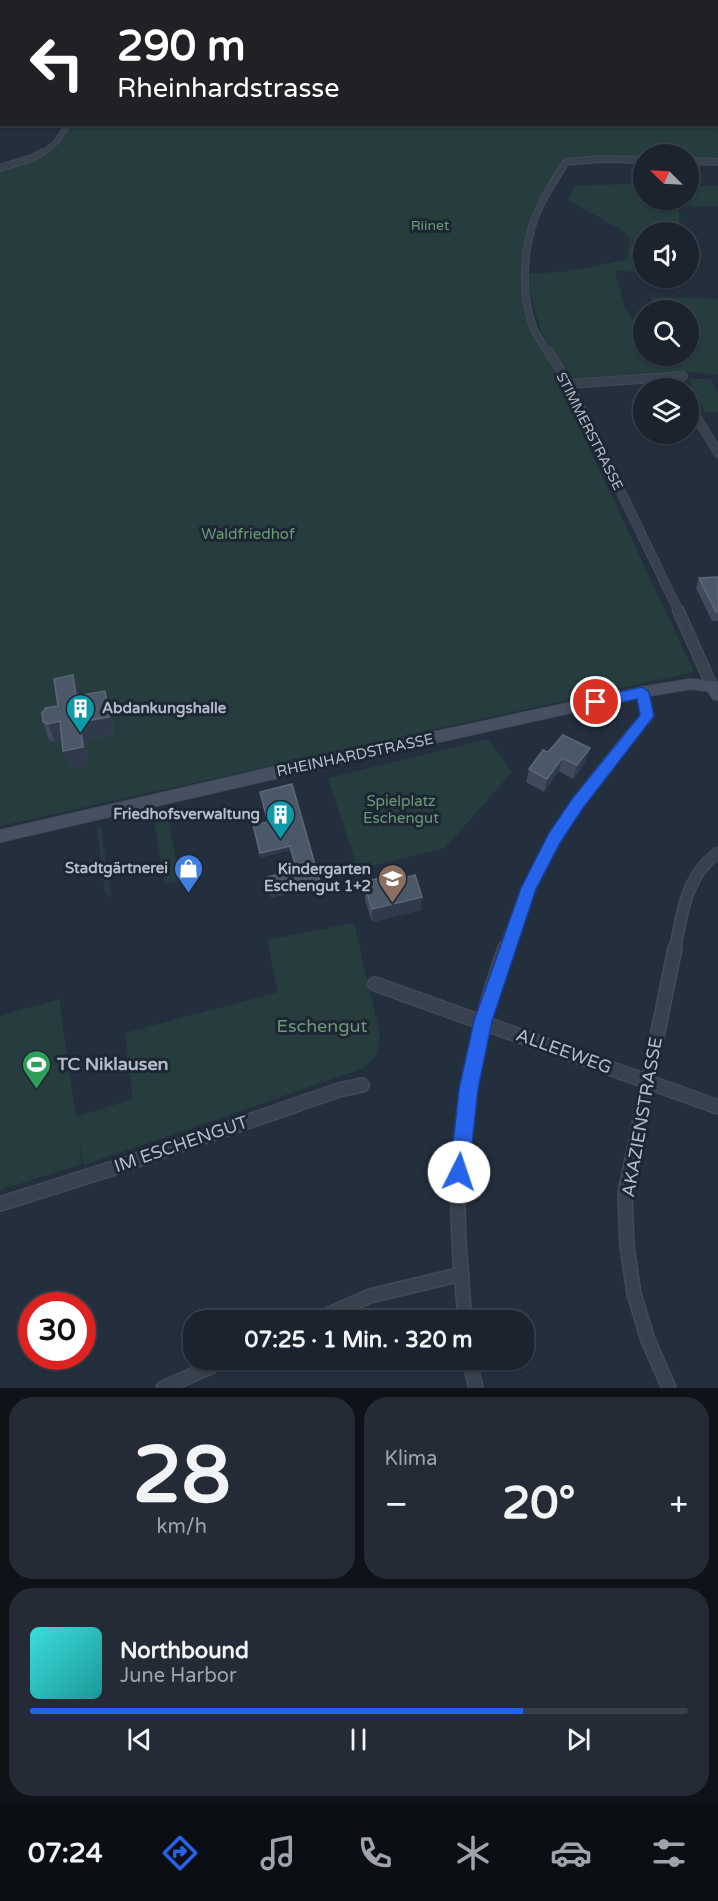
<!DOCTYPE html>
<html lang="de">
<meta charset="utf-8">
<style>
:root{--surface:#1b232e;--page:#242b36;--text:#f1f3f6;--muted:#a0a4aa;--line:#39404a;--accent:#2563eb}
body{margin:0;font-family:"Varela Round",sans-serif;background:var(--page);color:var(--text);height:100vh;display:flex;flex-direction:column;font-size:22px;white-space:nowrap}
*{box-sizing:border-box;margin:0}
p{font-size:20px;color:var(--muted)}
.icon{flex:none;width:33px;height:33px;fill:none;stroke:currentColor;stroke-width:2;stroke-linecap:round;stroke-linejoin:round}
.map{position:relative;height:1388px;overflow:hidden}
.details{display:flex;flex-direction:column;gap:9px;padding:9px;background:#0f1319;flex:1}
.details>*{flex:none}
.top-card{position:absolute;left:0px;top:0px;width:718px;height:126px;box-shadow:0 2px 4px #0004,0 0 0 2px var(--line);background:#202124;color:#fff;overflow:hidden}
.needle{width:39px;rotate:294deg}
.tools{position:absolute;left:633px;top:144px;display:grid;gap:12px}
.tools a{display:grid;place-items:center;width:66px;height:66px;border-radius:50%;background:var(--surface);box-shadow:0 2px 4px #0004,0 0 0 2px var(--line);font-size:30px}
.speed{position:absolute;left:18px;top:1292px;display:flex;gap:12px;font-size:30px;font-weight:700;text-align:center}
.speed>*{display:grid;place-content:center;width:78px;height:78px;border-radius:50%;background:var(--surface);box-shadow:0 2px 4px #0004,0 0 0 2px var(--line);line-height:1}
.speed .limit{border:9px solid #d22;background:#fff;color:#111}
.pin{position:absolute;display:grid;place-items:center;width:51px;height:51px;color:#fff;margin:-26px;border:3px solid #fff;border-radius:50%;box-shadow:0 2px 6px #0007}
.me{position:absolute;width:66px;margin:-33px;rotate:4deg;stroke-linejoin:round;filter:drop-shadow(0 0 4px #0008)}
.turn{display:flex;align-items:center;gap:21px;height:126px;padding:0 18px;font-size:27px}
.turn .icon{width:78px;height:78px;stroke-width:2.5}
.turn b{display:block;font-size:42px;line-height:51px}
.big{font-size:45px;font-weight:700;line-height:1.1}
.details .widget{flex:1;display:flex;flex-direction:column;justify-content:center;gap:9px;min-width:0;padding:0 21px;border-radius:24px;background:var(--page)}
.details .dial{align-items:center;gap:0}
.dial b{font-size:78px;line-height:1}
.song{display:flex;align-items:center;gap:18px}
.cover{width:72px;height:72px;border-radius:9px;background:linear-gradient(135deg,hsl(180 70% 55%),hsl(180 70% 35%))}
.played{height:6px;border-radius:3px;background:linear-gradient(90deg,var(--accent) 75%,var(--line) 75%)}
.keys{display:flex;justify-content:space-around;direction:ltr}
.heat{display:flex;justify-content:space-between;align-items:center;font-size:33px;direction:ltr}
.details .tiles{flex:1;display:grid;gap:9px;grid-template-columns:1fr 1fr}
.widget:last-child{grid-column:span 2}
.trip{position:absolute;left:183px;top:1310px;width:351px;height:60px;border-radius:24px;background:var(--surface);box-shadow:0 2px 4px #0004,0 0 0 2px var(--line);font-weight:700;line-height:60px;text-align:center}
.tabs{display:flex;height:96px;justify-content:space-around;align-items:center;background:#0b0e12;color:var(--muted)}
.tabs .icon{width:42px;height:42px}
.tabs .current{color:var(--accent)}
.tabs b{font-size:27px;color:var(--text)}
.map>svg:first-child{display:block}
.green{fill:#263c3f}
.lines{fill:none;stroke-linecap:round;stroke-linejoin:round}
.street-far4-casing{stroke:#414a57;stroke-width:6}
.street-far3-casing{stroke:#414a57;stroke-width:8}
.street-far2-casing{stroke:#414a57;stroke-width:10}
.street-far1-casing{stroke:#414a57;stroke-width:13}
.street-casing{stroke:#414a57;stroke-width:16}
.secondary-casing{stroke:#414a57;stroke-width:2}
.street-far4{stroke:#38414e;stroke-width:4.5}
.street-far3{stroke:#38414e;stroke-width:6}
.street-far2{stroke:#38414e;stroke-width:8}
.street-far1{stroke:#38414e;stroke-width:10}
.street{stroke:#38414e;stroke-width:13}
.secondary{fill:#465061;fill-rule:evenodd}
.wall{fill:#3f4b5c}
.shaded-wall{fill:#2f3b4b}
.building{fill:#4b5868;stroke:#5c6777;stroke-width:1.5}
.route{fill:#2563eb;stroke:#184099;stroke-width:1.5}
.labels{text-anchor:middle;stroke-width:6;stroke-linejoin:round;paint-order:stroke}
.far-park-label{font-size:14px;fill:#6b9a76;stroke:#1d2633}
.far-street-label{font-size:14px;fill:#b4bcc9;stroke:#1d2633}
.park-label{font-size:15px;fill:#6b9a76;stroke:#1d2633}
.poi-label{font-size:15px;font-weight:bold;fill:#b4bcc9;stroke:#1d2633;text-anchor:end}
.street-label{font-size:15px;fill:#b4bcc9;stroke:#1d2633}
.near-park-label{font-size:18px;fill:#6b9a76;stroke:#1d2633}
.near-street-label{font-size:18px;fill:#b4bcc9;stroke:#1d2633}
.near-poi-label{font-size:18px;font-weight:bold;fill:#b4bcc9;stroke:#1d2633;text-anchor:start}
</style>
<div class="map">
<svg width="718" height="1388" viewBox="0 0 718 1388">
<rect width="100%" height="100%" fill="#242f3e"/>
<g class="green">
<polygon points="267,0 718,0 718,162 689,161 688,154 644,154 643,160 570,161 541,203 529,241 525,274 573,271 565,270 588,268 627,259 630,240 625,232 568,200 575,185 643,184 644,200 688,200 689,186 718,186 718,206 679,207 679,232 644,232 643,272 615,271 625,308 643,339 644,356 688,356 688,310 657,310 651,297 718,299 718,375 684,371 572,379 541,332 526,278 534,330 694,672 0,826 0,168 48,151 69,125 717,124 717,2 259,1"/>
<polygon points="689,379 711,379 718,393 718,412 705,412"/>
<polygon points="488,739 512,772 445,848 358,869 328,778"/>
<polygon points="167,813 180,881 165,884 153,817"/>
<polygon points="101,826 111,897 105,893 97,828"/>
<polygon points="354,923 380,1035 377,1054 364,1068 84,1165 78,1137 82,1164 0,1190 0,1016 59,999 76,1117 133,1099 125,1033 278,992 267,940"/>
</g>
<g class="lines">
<defs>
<polyline id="street-far4" points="41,154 55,143 69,124"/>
<g id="street-far3">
<polyline points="688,161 718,162"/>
<polyline points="0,168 32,158 43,152"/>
<path d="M549 353C544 345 537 337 534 329 519 291 523 238 542 202 549 188 558 175 566 162L601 159 644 160"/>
</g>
<g id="street-far2">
<polyline points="548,351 569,384 679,612"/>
<polyline points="675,376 681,388"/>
<polyline points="569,384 683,376"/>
<polyline points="688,403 718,453"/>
</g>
<g id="street-far1">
<polyline points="678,610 712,686"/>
<path d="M505 949C521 906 538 864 563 825 587 786 618 751 647 716L642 692"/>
<path d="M675 949C682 914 686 875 718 853"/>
</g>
<g id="street">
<polyline points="375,984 718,1107"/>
<polyline points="0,1204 114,1168 339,1090 362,1085"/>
<polyline points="316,1320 370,1296 462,1274"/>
<path d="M465 1320C461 1271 456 1222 459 1173 462 1097 480 1019 505 948"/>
<polyline points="469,1359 476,1388"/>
<polyline points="163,1388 228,1359"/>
<polyline points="669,1388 648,1340 634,1294 627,1246 625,1194 675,948"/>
</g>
<g id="secondary">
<rect x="0" y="9" width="2" height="4"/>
<polygon points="691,679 717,682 718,700 713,699 708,691 691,689 642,697 312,770 0,842 0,830 312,758 642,687"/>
</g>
</defs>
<use href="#street-far4" class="street-far4-casing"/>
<use href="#street-far3" class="street-far3-casing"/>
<use href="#street-far2" class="street-far2-casing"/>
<use href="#street-far1" class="street-far1-casing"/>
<use href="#street" class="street-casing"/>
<use href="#secondary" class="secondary-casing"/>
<use href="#street-far4" class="street-far4"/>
<use href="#street-far3" class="street-far3"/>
<use href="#street-far2" class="street-far2"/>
<use href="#street-far1" class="street-far1"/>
<use href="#street" class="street"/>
<use href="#secondary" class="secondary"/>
</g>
<g class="wall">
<polygon points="718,577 718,621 712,621 696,588 699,578"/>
<polygon points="79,696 111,709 114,735 85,741 89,765 70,769 63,751 62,740 55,742 49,740 43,722 58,706"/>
<polygon points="548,752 586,762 573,779 559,771 544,792 526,782 529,769"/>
<polygon points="260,792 320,882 320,886 271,898 267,877 296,870 290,850 260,858 253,825 267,822"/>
<polygon points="403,878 421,910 372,922 365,900 365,887 371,885 371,880"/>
</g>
<g class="shaded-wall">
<polygon points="73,675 79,694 82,715 76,696"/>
<polygon points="105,691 111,709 114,735 85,741 89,765 70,769 63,751 80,722"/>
<polygon points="60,721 66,739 55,742 48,724"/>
<polygon points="590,748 586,762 573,779 577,765"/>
<polygon points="562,758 559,771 544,792 547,779"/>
<polygon points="290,846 290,850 260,858 260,853"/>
<polygon points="320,882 320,886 271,898 271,894"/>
<polygon points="422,897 421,910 372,922 372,909"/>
</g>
<g class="building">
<polygon points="718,577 718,611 716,612 699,578"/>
<polygon points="73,675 76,696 105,691 109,717 80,722 83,747 63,751 60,721 48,724 43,722 42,713 46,708 58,706 54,679"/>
<polygon points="563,735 590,748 577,765 562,758 547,779 529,769 543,750 548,752"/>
<polygon points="292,784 320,882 271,894 267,877 297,870 290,846 260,853 253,825 268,822 260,792"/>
<polygon points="401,873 403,878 415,875 422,897 372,909 365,887 372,885 371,880"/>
</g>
<polygon class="route" points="642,687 649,692 654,716 583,808 560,843 536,889 492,1021 478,1089 469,1172 466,1179 459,1181 453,1179 450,1172 459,1089 474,1021 521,888 549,833 572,799 640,715 637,699 596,708 589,702 596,697"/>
<defs>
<symbol id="building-pin" viewBox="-11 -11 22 30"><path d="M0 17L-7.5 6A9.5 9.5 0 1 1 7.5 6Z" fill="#0f9aa8" stroke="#1d2633"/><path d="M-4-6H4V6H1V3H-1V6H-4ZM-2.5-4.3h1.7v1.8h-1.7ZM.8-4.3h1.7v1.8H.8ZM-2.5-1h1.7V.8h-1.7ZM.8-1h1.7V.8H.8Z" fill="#fff"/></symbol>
<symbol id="shop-pin" viewBox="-11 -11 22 30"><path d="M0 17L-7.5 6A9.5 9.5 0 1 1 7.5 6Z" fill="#3f7fe0" stroke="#1d2633"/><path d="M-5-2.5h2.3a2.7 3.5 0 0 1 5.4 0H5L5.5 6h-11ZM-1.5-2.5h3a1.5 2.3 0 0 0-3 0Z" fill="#fff"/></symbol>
<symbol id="school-pin" viewBox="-11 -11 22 30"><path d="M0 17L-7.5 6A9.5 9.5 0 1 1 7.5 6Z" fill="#8d6e63" stroke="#1d2633"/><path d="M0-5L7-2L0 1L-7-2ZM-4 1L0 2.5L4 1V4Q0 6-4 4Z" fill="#fff"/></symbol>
<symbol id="stadium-pin" viewBox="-11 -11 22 30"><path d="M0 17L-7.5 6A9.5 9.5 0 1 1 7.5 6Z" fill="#2e9e5b" stroke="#1d2633"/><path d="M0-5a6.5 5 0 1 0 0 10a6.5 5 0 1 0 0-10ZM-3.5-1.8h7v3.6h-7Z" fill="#fff"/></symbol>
</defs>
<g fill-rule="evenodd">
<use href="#building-pin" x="64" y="692" width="33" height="45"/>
<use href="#building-pin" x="264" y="798" width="33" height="45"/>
<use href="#shop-pin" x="172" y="852" width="33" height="45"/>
<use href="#school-pin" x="376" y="862" width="33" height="45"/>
<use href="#stadium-pin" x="20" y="1048" width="33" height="45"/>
</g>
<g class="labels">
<g class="far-park-label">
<text x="430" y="230">Riinet</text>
</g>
<g class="far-street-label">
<text transform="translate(590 431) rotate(63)" y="5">STIMMERSTRASSE</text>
</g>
<g class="park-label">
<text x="248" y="539">Waldfriedhof</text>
<text x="401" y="806">Spielplatz<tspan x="401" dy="17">Eschengut</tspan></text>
</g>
<g class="poi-label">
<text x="102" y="713" text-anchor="start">Abdankungshalle</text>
<text x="260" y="819">Friedhofsverwaltung</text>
<text x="168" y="873">Stadtgärtnerei</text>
<text x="371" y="874">Kindergarten<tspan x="371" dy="17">Eschengut 1+2</tspan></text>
</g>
<g class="street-label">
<text transform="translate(355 755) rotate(-12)" y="5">RHEINHARDSTRASSE</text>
</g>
<g class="near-park-label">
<text x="322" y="1032">Eschengut</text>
</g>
<g class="near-street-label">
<text transform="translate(564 1051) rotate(20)" y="6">ALLEEWEG</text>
<text transform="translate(642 1117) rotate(-80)" y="6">AKAZIENSTRASSE</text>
<text transform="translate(181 1144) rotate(-19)" y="6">IM ESCHENGUT</text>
</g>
<g class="near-poi-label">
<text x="57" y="1070">TC Niklausen</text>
</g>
</g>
</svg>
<div class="tools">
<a><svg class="needle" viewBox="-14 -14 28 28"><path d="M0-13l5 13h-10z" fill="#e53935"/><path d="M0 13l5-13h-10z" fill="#a0a4aa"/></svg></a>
<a><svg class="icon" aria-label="sound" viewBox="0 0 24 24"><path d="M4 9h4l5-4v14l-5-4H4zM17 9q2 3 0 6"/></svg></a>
<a><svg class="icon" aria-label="search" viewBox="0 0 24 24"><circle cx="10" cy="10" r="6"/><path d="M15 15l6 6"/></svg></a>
<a><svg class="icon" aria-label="layers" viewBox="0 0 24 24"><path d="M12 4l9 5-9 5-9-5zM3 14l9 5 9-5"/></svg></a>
</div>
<div class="speed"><div class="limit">30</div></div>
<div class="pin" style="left:596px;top:702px;background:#d93025"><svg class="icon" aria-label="arrive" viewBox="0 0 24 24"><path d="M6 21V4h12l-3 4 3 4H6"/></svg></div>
<svg class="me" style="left:459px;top:1172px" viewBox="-20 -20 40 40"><circle r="19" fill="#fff"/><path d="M0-13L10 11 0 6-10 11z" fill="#2563eb"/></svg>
<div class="trip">07:25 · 1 Min. · 320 m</div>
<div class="top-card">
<div class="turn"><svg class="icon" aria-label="left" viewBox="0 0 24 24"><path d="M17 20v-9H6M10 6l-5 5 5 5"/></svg><div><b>290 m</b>Rheinhardstrasse</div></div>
</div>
</div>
<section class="details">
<div class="tiles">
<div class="widget dial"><b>28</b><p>km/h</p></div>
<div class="widget"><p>Klima</p>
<div class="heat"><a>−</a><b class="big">20°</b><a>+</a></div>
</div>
<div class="widget">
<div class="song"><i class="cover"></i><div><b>Northbound</b><p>June Harbor</p></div></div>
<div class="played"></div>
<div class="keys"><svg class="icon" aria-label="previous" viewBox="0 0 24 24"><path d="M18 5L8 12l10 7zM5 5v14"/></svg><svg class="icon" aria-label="pause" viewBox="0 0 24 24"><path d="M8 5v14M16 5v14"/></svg><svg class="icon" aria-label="next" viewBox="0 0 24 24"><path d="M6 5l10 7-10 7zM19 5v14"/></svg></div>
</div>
</div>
</section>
<nav class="tabs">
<b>07:24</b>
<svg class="icon current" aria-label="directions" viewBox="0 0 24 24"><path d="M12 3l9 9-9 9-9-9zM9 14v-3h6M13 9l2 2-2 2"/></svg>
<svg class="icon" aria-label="music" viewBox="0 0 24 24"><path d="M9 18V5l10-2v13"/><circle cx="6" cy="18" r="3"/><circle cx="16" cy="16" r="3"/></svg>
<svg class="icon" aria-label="phone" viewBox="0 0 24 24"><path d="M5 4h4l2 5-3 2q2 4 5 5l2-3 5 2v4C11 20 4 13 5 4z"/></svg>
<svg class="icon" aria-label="climate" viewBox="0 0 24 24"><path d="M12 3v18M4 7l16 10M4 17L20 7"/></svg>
<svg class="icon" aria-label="car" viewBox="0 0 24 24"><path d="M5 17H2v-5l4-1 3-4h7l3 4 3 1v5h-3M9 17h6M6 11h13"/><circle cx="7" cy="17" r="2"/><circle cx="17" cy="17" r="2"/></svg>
<svg class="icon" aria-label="filters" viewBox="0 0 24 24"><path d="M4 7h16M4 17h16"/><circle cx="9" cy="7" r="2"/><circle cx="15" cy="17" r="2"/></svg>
</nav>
